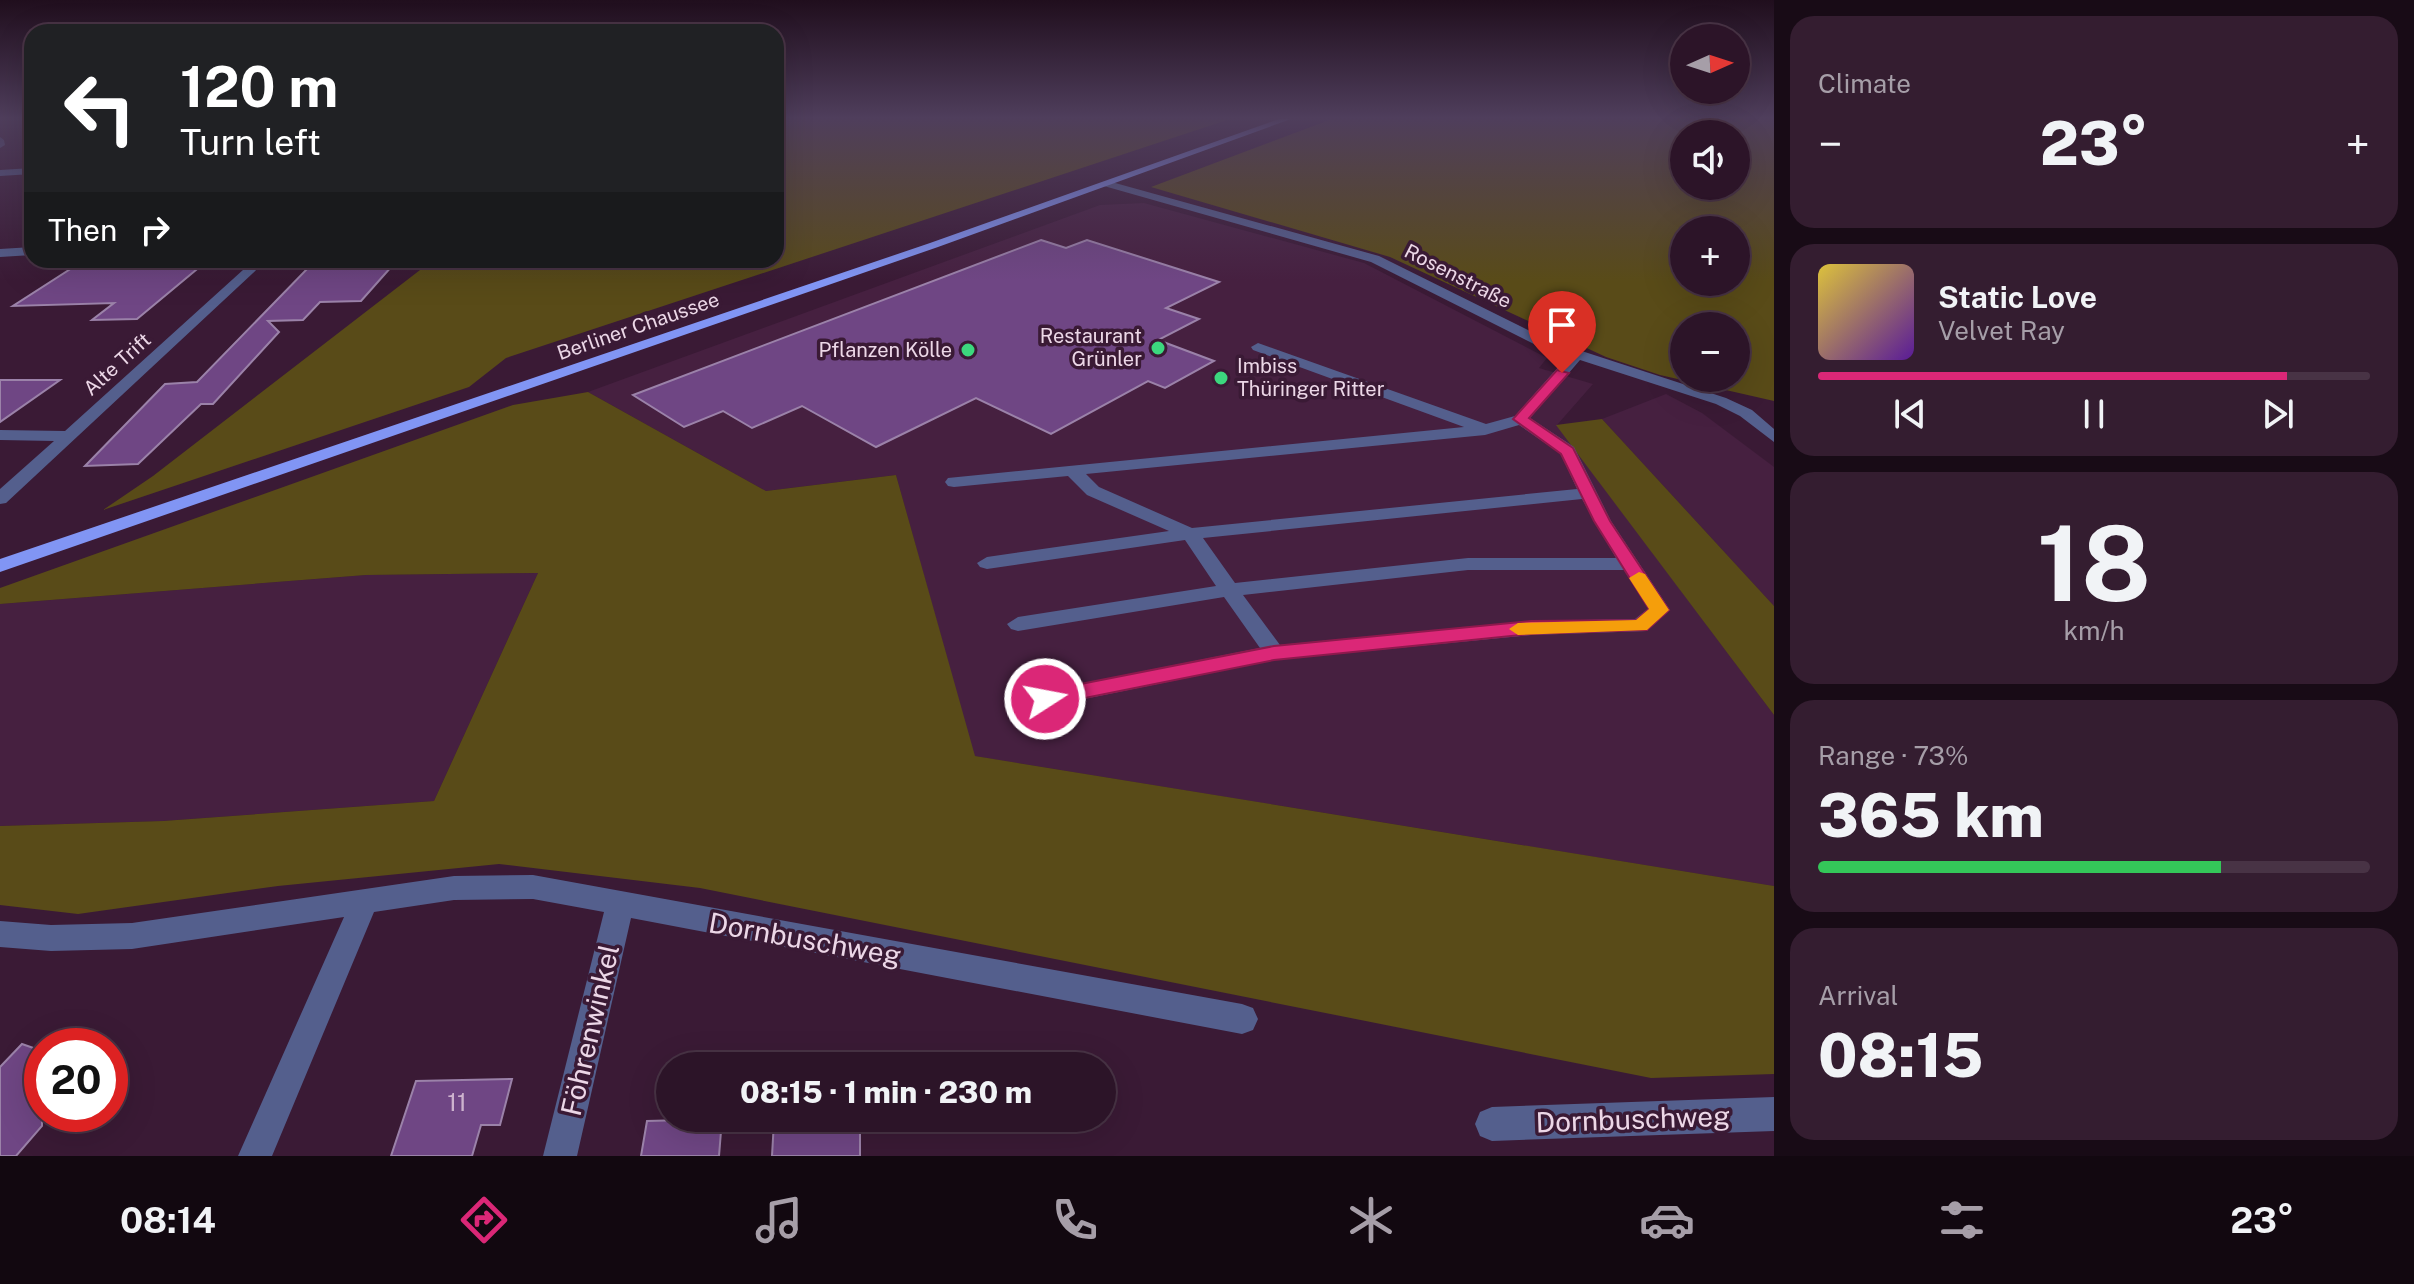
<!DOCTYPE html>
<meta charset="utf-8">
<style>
:root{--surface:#2c1428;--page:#341d30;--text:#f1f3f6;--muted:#a69ea8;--line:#483345;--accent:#db2777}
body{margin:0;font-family:"Public Sans",sans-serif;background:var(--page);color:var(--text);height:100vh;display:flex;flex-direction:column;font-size:30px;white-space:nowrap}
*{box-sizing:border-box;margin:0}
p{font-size:26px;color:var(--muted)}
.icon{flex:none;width:44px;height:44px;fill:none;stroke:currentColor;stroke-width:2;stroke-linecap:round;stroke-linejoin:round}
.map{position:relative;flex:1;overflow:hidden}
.side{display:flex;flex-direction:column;gap:16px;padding:16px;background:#180b16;width:640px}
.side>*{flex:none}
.top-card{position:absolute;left:24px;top:24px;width:760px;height:244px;border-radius:24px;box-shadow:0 8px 32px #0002,0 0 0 2px var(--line);background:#202124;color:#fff;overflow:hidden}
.needle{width:52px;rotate:87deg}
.fabs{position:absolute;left:1670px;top:24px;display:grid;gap:16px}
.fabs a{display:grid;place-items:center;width:80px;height:80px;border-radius:50%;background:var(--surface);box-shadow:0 8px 32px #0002,0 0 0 2px var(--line);font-size:40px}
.speed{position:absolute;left:24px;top:1028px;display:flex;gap:16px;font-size:40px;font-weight:700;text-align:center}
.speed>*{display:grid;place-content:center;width:104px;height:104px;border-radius:50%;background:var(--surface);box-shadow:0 8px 32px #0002,0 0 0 2px var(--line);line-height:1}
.speed .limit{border:12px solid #d22;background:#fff;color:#111}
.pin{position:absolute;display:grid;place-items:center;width:68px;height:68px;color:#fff;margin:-82px -34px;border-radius:50% 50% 50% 0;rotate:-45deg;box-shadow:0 0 8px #0007}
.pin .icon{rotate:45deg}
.me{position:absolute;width:88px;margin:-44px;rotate:79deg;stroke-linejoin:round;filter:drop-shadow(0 0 6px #0008)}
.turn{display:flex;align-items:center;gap:28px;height:168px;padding:0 24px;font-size:36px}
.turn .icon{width:104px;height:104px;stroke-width:2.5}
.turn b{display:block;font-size:56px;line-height:68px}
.then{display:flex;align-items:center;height:76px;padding:0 24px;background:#0003;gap:16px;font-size:30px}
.big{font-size:60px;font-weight:800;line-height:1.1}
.side .tile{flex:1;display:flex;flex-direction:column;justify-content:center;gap:12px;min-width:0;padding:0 28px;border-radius:24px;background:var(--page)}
.side .dial{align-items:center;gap:0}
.dial b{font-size:104px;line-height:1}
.song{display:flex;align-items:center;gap:24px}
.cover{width:96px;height:96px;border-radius:12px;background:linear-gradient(135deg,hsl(50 70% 55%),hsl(270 70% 35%))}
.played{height:8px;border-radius:4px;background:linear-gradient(90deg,var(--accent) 85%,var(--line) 85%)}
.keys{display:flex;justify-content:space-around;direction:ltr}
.heat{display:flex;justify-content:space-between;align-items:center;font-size:44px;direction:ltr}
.charge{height:12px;border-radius:6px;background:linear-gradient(90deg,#34c759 73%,var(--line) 0)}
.trip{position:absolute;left:656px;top:1052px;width:460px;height:80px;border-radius:40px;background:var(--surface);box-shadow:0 8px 32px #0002,0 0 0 2px var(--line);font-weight:800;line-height:80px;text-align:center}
.tabs{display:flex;height:128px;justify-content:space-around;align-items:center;background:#120810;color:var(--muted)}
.tabs .icon{width:56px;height:56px}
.tabs .current{color:var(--accent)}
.tabs b{font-size:36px;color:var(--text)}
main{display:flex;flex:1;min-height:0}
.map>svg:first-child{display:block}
.built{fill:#462040}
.green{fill:#594b18;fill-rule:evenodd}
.building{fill:#6f4684;stroke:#9b82a9;stroke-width:2}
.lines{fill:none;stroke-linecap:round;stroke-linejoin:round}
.minor{fill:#545f8d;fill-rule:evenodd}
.major{fill:#8195f4;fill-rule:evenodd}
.route{fill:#db2777;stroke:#8e194d;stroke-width:2}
.slow{fill:#f59e0b}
.poi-dot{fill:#3cd77e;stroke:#3a1a35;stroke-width:3}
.labels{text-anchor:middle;stroke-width:7;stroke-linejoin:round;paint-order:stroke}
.far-street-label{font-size:20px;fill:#ecd7e7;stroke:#3a1a35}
.far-poi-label{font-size:20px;fill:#ecd7e7;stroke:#3a1a35;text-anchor:end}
.near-number-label{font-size:24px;fill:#cdb3ce}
.near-street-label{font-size:28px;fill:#ecd7e7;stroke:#3a1a35}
</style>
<main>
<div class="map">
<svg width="1774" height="1156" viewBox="0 0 1774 1156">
<rect width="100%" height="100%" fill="#3a1a35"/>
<g class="built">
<polygon points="1144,203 1364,263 1547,358 1539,368 1593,384 1557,425 1774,715 1774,886 974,756 896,475 766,491 588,392 1100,205"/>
<polygon points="1666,394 1702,413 1774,467 1774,606 1602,419"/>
<polygon points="538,573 434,801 163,821 0,826 0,604 366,575"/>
</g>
<g class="green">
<polygon points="776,119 1230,119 506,358 469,387 103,510 153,476 433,260 776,260"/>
<path d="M1332 119H1774V401L1660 375 1606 357 1390 257 1151 187ZM1684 134H1736V186H1684ZM1684 230H1736V282H1684ZM1684 326H1736V378H1684Z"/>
<polygon points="588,392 766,491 896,475 975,756 1774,886 1774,1074 1651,1078 700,888 499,864 278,886 78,914 0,905 0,826 163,821 434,801 538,573 366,575 0,604 0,588 513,405"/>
<polygon points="1602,419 1774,606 1774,715 1556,425"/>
</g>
<g class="building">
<polygon points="1041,240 1066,248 1087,240 1219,282 1166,308 1199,319 1158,340 1214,361 1165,388 1148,381 1051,434 976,398 876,447 802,406 752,428 723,411 684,427 633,395"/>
<polygon points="117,260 208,260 137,319 92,320 114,303 13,306 72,268 106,268"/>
<polygon points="392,266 361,301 320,302 303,320 268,321 279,332 213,404 201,404 138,464 85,466 165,384 197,382 308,268"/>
<polygon points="0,380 60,380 0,422"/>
<polygon points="22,1044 42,1051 42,1126 16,1156 0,1156 0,1067"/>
<polygon points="512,1079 500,1125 481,1125 472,1156 391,1156 416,1081"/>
<polygon points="860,1118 860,1156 772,1156 774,1121"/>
<polygon points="722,1119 719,1156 641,1156 647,1121"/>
</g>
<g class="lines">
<g class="minor">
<polygon points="0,137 4,140 5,145 0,148"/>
<polygon points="32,168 32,174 0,176 0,170"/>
<path d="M1108 181 1379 256 1548 340 1726 398 1752 410 1774 429V442L1740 416 1716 404 1580 360 1530 418 1574 447 1611 521 1670 610 1647 631 1531 635 1274 660 1045 707 1037 705 1033 699 1037 693 1045 691 1260 648 1224 597 1018 631 1011 629 1007 624 1018 617 1216 586 1185 540 987 569 980 567 977 563 987 557 1169 531 1087 495 1068 476 954 487 948 486 945 482 948 478 1464 427 1253 350 1251 347 1258 343 1486 424 1515 416 1568 356 1538 346 1371 262 1104 186 1103 184ZM1519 425 1561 454 1577 489 1192 528 1099 487 1086 474 1485 435ZM1582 499 1616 558H1468L1235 583 1203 538ZM1468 570H1624L1649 608 1635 619 1531 621 1280 645 1243 595Z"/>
<polygon points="32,247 32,255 0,257 0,249"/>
<polygon points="254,260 267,260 6,503 0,504 0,489 54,441 0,440 0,430 65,431"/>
<polygon points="533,875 1242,1004 1253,1008 1258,1019 1253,1030 1242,1034 631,918 577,1156 543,1156 604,912 533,899 454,900 374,912 272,1156 238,1156 344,917 132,949 51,951 0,947 0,921 51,925 132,923 454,876"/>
<polygon points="1774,1097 1774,1131 1492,1141 1480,1136 1475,1124 1480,1112 1492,1107"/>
</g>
<polygon class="major" points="1279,119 1291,119 938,247 0,572 0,559 930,243"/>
</g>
<linearGradient id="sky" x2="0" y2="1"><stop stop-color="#200e1d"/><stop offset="0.42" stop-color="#4f3e5c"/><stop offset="1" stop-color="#4f3e5c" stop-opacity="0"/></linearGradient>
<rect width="1774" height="281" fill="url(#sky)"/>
<polygon class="route" points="1557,370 1569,373 1529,418 1573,448 1610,521 1669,610 1647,630 1531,634 1274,660 1045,706 1038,704 1035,699 1038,694 1045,691 1274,646 1531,621 1636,620 1649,609 1594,521 1561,454 1513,419"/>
<polygon class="slow" points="1639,572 1645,574 1669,610 1647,630 1518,635 1509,629 1518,623 1636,620 1649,609 1629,578"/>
<g class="poi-dot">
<circle cx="1158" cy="348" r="8"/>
<circle cx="968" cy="350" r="8"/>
<circle cx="1221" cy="378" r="8"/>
</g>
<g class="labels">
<g class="far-street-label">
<text transform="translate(1458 276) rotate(27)" y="7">Rosenstraße</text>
<text transform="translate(638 326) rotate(-19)" y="7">Berliner Chaussee</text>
<text transform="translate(117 364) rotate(-42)" y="7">Alte Trift</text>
</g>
<g class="far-poi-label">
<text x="1142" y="343">Restaurant<tspan x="1142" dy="23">Grünler</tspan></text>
<text x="952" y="357">Pflanzen Kölle</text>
<text x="1237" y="373" text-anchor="start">Imbiss<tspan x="1237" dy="23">Thüringer Ritter</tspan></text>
</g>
<g class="near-number-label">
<text x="457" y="1111">11</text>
</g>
<g class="near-street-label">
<text transform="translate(805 939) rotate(10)" y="10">Dornbuschweg</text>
<text transform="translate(590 1030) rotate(-77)" y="10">Föhrenwinkel</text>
<text transform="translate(1633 1119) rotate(-2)" y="10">Dornbuschweg</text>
</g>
</g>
</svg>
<div class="fabs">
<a><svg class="needle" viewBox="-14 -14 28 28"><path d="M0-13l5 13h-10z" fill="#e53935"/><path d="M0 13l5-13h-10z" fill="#a69ea8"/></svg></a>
<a><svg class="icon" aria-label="sound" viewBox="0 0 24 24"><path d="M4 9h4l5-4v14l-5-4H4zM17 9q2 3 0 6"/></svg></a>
<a>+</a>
<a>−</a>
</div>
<div class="speed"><div class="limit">20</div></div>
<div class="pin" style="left:1562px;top:373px;background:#d93025"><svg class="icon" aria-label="arrive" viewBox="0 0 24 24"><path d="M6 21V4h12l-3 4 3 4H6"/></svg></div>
<svg class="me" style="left:1045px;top:699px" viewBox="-20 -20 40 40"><circle r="17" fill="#db2777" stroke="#fff" stroke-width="3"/><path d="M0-11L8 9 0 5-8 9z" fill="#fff"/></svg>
<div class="trip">08:15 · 1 min · 230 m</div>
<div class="top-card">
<div class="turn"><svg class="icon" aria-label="left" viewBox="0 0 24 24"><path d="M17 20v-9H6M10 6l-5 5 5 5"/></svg><div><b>120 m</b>Turn left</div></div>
<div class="then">Then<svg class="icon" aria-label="right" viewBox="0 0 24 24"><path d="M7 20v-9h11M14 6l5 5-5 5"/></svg></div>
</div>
</div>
<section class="side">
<div class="tile"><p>Climate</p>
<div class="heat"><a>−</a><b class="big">23°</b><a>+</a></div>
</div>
<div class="tile">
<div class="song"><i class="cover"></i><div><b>Static Love</b><p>Velvet Ray</p></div></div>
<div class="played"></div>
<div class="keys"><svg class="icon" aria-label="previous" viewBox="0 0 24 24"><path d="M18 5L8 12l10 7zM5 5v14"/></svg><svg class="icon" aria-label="pause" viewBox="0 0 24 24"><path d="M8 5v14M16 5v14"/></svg><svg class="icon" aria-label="next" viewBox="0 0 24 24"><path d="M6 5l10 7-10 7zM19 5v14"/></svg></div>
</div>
<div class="tile dial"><b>18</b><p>km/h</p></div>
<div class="tile"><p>Range · 73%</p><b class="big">365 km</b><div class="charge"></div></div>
<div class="tile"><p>Arrival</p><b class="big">08:15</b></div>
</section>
</main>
<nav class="tabs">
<b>08:14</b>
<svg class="icon current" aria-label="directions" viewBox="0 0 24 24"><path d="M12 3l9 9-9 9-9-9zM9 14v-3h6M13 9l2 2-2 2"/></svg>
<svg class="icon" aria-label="music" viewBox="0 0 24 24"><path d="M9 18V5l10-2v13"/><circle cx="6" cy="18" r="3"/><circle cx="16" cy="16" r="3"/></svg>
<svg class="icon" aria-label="phone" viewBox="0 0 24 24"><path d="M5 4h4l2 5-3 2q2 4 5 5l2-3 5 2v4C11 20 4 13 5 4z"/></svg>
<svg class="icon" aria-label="climate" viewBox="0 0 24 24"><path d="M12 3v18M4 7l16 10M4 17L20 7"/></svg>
<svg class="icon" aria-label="car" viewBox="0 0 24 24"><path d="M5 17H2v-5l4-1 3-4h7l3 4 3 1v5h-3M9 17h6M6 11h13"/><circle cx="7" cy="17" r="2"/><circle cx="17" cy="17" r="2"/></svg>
<svg class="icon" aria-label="filters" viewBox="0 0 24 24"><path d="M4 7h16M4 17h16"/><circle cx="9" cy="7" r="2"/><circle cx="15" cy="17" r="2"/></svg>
<b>23°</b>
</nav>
